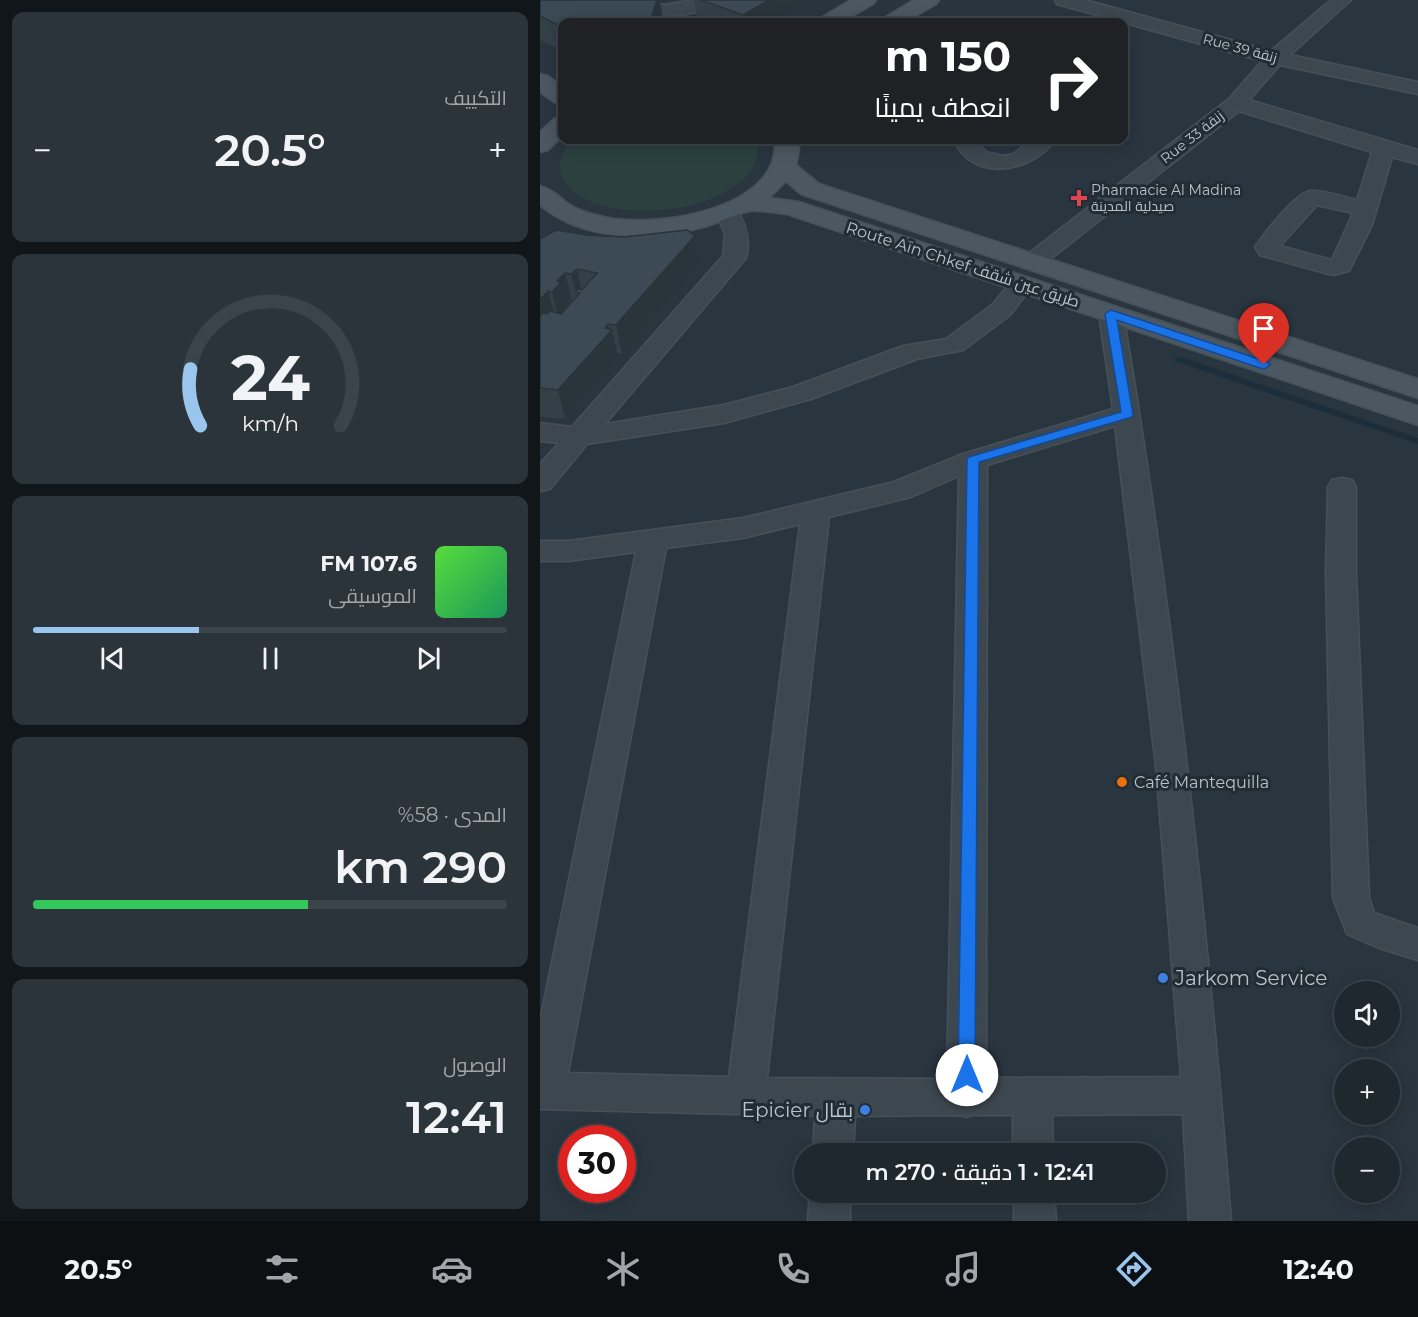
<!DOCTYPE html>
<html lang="ar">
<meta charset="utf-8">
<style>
:root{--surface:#1f282f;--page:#2c343b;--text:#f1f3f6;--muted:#a1a6aa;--line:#3c444b;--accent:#9ac6ee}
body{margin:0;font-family:Montserrat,Cairo,sans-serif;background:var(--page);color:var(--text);direction:rtl;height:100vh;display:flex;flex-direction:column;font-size:22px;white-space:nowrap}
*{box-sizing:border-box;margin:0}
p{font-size:20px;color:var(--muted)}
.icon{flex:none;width:33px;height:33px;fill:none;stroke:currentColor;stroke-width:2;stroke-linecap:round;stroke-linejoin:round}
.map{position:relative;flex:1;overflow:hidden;direction:ltr}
.details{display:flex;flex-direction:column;gap:12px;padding:12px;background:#11161a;width:540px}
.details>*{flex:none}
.banner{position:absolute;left:18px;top:18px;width:570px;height:126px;border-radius:12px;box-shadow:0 3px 15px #0003,0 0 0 2px var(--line);direction:rtl;background:#202124;color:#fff;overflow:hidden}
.controls{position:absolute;left:794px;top:981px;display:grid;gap:12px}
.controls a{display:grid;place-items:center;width:66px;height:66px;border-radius:50%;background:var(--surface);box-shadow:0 3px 15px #0003,0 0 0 2px var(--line);font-size:30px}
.speed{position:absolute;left:18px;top:1125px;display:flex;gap:12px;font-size:30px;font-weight:700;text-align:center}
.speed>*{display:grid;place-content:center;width:78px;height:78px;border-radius:50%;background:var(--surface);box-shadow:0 3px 15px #0003,0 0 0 2px var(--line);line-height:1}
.speed .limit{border:9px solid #d22;background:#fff;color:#111}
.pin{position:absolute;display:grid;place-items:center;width:51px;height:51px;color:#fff;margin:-62px -26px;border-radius:50% 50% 50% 0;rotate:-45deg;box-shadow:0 0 6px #0007}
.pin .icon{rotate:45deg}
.me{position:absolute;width:66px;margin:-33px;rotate:0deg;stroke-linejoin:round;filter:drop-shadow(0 0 4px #0008)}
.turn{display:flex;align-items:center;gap:21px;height:126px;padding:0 18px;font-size:27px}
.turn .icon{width:78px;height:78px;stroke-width:2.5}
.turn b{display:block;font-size:42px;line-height:51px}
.big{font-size:45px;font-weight:600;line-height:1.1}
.details .widget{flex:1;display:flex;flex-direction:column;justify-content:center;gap:9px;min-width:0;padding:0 21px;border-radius:12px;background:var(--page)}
.details .dial{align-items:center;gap:0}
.dial svg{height:156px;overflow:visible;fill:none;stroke:var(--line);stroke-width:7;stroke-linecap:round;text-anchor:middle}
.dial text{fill:var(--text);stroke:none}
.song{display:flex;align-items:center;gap:18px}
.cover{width:72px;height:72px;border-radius:9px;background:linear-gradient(135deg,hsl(110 70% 55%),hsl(150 70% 35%))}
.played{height:6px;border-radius:3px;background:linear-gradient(90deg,var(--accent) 35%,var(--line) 35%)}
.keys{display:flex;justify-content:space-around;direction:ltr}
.heat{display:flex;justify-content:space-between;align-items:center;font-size:33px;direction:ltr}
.charge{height:9px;border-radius:4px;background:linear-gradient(90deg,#34c759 58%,var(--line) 0)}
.trip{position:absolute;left:254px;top:1143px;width:372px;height:60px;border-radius:30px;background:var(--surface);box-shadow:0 3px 15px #0003,0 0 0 2px var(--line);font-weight:600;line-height:60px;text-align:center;direction:rtl}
.tabs{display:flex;height:96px;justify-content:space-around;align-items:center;background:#0c1013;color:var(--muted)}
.tabs .icon{width:42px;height:42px}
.tabs .current{color:var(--accent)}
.tabs b{font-size:27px;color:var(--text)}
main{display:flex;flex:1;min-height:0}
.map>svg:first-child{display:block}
.green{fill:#2b403f}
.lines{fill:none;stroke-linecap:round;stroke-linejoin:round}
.stream{fill:#1c2e3c;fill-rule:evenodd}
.street-casing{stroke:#465058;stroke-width:3}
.secondary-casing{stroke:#465058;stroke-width:3}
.street{fill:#3d474f;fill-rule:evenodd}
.secondary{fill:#4b5761;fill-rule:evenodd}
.wall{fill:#334048}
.shaded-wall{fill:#29343b}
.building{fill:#3b4a54;stroke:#29343b;stroke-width:1.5}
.route{fill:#1a73e8;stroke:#114b97;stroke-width:1.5}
.health-dot{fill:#e0444e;stroke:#212c34;stroke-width:2}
.food-dot{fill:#e8710a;stroke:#212c34;stroke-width:2}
.shop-dot{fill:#3f7fe0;stroke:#212c34;stroke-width:2}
.labels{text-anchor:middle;stroke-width:6;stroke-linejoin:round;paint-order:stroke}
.far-street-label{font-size:14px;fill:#b9c2c9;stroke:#212c34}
.far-poi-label{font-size:14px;fill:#b9c2c9;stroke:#212c34;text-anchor:start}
.street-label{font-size:16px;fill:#b9c2c9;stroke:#212c34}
.poi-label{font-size:16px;fill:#b9c2c9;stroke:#212c34;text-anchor:start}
.near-poi-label{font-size:20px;fill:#b9c2c9;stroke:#212c34;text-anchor:start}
</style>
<main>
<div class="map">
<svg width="878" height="1221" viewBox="0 0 878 1221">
<rect width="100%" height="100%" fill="#29353f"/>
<path class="green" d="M31 140H215C221 152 217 163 209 173 193 191 168 202 144 207 123 211 101 212 80 209 41 204 0 181 31 140Z"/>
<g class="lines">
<polygon class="stream" points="635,357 641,357 878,438 878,444 635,361"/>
<defs>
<g id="street">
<path d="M69 0H93L124 5 153 0H179C165 21 83 21 69 0Z"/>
<path d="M515 0H545L731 51 791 0H811L750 55 878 82V94L740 65 709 100 878 150V164L852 157 832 225 809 271 793 275 785 273 720 255 715 247C724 234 756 192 771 191 785 190 803 197 817 200L832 152 699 111 500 267 492 269 484 267 480 262 484 257 689 99 722 61 517 4ZM777 205 813 213 792 260 740 246Z"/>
<path d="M414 140H435L446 152 463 156 474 154 491 140H515C492 173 432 183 414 140Z"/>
<path d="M187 205 195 207C206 223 211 239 206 258L65 424 184 405 253 387 363 346 406 339 452 305 474 279 482 277 490 279 494 284 470 315 423 350 377 359 271 399 184 423 47 444 10 489 0 491V464L19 443 0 441V423L32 427 183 256 185 234 176 212 179 207Z"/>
<path d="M571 307 580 309 583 314C634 615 667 917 691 1221H649L643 1114 512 1115 513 1154H473V1115H431L426 1117 421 1115 315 1116 313 1154H273L275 1116 0 1109V1021L96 552 28 561H0V541H28L203 518 354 482 423 454 573 409 559 314 562 309ZM575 426 616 766 641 1077 446 1078 447 465ZM419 476 407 1079 227 1078 289 517 371 497ZM260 524 189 1077 28 1073 126 548 203 538Z"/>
<polygon points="802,478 812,480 816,487 816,572 829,898 834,913 878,928 878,960 839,948 807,934 793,898 786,572 788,487 792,480"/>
<polygon points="270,1192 310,1192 310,1221 268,1221"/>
<polygon points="474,1192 514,1192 516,1221 474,1221"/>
</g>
<g id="secondary">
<polygon points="311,0 336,0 333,4 302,22 277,22 281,18"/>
<polygon points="374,0 399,0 396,4 365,22 340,22 344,18"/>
<polygon points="0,74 8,76 22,87 22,104 14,102 0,92"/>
<polygon points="22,117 22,136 8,150 0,152 0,132 14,119"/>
<path d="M235 140H257L259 150 256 165 279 184 878 379V398L261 194 246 181 229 198 259 202 878 406V425L247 214C235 213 222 210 210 211 203 211 173 225 163 227 111 242 43 241 0 205V186C13 189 19 198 30 205 37 210 48 213 56 215 107 231 241 212 235 140Z"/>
</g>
</defs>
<use href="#street" class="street-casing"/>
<use href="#secondary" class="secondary-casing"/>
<use href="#street" class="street"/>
<use href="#secondary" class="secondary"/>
</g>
<g class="wall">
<polygon points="0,0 123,20 122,22 22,22 22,51 0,40"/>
<polygon points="154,0 267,0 229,22 168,22 157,18"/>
<polygon points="47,235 84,237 155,236 159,265 82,354 77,353 78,359 25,419 0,417 0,239"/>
</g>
<g class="shaded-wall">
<polygon points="117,0 120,0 123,20 122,22 110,22"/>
<polygon points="229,0 267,0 229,22 204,22 203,15"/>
<polygon points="155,236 159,265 82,354 76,325"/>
<polygon points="37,269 43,298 40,293 36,293 31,274"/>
<polygon points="25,273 32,301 19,321 12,292 17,281"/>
<polygon points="8,291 16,320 0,332 0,300"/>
<polygon points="68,324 70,332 72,330 78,359 25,419 18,390"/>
</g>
<g class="building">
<polygon points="0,0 117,0 110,22 22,22 22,27 0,16"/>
<polygon points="161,0 229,0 203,15"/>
<polygon points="402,18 416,22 395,22"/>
<polygon points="16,230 47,235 84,237 147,230 155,236 76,325 68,324 65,328 72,330 18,390 0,388 0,316 3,313 7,314 10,311 21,314 40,293 35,292 38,289 42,290 57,273 37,269 31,274 25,273 17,281 21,282 12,292 8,291 0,300 0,239"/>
</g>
<polygon class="route" points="571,310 728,362 730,365 724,369 720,368 577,320 593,414 592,417 439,462 435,1075 433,1081 427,1083 420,1081 418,1075 427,459 429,457 581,412 565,314"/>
<path class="health-dot" d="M536 189h6v6h6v6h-6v6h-6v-6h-6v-6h6z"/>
<circle class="food-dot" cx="582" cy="782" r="6"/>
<g class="shop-dot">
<circle cx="623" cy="978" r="6"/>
<circle cx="325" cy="1110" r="6"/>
</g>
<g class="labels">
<g class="far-street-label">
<text transform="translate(700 48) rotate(15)" y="5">Rue 39 زنقة</text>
<text transform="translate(652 137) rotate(-38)" y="5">Rue 33 زنقة</text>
</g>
<g class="far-poi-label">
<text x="551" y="195">Pharmacie Al Madina<tspan x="551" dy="16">صيدلية المدينة</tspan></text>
</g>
<g class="street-label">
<text transform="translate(423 264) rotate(18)" y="6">Route Aïn Chkef طريق عين شقف</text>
</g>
<g class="poi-label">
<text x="594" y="788">Café Mantequilla</text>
</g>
<g class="near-poi-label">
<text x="635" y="985">Jarkom Service</text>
<text x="313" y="1117" text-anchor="end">Epicier بقال</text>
</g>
</g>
</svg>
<div class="controls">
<a><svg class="icon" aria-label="sound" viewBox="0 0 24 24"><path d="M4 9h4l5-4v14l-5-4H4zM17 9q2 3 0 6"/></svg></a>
<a>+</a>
<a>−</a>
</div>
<div class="speed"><div class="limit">30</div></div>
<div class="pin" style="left:724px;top:365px;background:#d93025"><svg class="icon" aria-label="arrive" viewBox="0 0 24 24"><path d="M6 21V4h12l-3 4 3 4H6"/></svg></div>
<svg class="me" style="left:427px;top:1075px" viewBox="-20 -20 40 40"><circle r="19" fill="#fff"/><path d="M0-13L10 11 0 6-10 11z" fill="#1a73e8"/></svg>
<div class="trip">12:41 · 1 دقيقة · 270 m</div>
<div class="banner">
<div class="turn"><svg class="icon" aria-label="right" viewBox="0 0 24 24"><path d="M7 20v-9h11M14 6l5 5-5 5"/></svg><div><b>150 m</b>انعطف يمينًا</div></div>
</div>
</div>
<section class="details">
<div class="widget"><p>التكييف</p>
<div class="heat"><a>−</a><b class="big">20.5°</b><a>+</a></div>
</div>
<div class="widget dial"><svg viewBox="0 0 100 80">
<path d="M14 69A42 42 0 1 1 86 69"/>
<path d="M14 69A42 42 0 0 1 9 40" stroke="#9ac6ee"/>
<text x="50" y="56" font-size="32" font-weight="700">24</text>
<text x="50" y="72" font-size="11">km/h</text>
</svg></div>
<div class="widget">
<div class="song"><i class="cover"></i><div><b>107.6 FM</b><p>الموسيقى</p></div></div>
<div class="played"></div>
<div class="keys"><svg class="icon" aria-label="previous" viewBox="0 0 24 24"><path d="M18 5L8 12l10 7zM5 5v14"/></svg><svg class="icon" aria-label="pause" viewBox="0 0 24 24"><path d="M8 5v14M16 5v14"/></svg><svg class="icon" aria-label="next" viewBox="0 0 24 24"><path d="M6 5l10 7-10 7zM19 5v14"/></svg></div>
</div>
<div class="widget"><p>المدى · 58%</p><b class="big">290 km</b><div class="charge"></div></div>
<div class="widget"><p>الوصول</p><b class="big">12:41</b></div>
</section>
</main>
<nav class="tabs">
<b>12:40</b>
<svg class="icon current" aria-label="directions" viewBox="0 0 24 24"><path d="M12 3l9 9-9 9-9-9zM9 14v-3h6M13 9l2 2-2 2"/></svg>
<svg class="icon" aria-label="music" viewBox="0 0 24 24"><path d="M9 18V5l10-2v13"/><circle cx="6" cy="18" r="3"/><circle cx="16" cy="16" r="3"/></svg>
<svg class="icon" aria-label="phone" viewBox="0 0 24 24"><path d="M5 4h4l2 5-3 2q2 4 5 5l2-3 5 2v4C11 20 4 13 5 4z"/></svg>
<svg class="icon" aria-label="climate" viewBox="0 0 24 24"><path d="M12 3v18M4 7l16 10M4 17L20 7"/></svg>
<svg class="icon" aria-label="car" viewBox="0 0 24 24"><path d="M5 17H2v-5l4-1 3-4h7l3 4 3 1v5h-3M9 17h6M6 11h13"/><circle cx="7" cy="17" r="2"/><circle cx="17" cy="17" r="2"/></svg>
<svg class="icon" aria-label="filters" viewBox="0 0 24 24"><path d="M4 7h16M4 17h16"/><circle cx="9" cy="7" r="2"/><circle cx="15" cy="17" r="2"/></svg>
<b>20.5°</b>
</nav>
